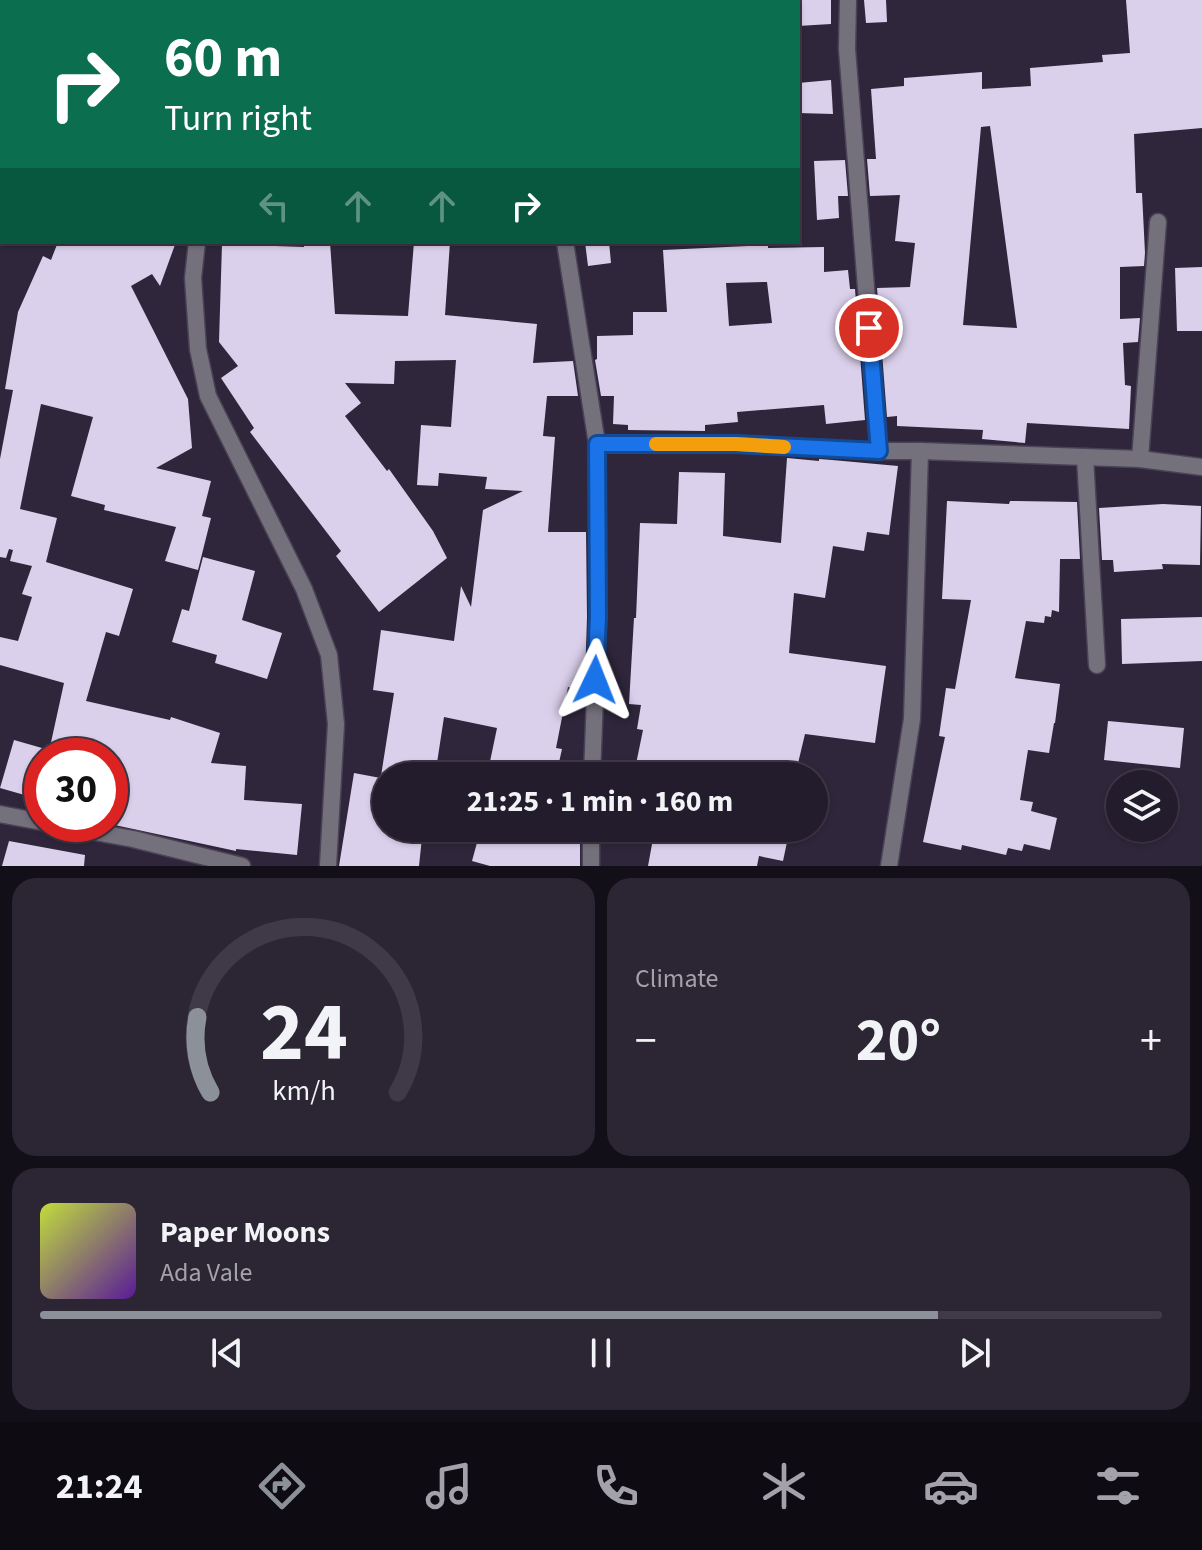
<!DOCTYPE html>
<meta charset="utf-8">
<style>
:root{--surface:#231c2c;--page:#2b2534;--text:#f1f3f6;--muted:#a3a1a9;--line:#403a48;--accent:#8c9099}
body{margin:0;font-family:"Source Sans 3",sans-serif;background:var(--page);color:var(--text);height:100vh;display:flex;flex-direction:column;font-size:30px;white-space:nowrap}
*{box-sizing:border-box;margin:0}
p{font-size:26px;color:var(--muted)}
.icon{flex:none;width:44px;height:44px;fill:none;stroke:currentColor;stroke-width:2;stroke-linecap:round;stroke-linejoin:round}
.map{position:relative;height:866px;overflow:hidden}
.sheet{display:flex;flex-direction:column;gap:12px;padding:12px;background:#130f18;flex:1}
.sheet>*{flex:none}
.banner{position:absolute;left:0px;top:0px;width:800px;height:244px;box-shadow:0 2px 6px #0004,0 0 0 2px var(--line);background:#0b6e4f;color:#fff;overflow:hidden}
.tools{position:absolute;left:1106px;top:770px;display:grid;gap:16px}
.tools a{display:grid;place-items:center;width:72px;height:72px;border-radius:50%;background:var(--surface);box-shadow:0 2px 6px #0004,0 0 0 2px var(--line);font-size:40px}
.speed{position:absolute;left:24px;top:738px;display:flex;gap:16px;font-size:40px;font-weight:700;text-align:center}
.speed>*{display:grid;place-content:center;width:104px;height:104px;border-radius:50%;background:var(--surface);box-shadow:0 2px 6px #0004,0 0 0 2px var(--line);line-height:1}
.speed .limit{border:12px solid #d22;background:#fff;color:#111}
.pin{position:absolute;display:grid;place-items:center;width:68px;height:68px;color:#fff;margin:-34px;border:4px solid #fff;border-radius:50%;box-shadow:0 2px 8px #0007}
.me{position:absolute;width:88px;margin:-44px;rotate:2deg;stroke-linejoin:round;filter:drop-shadow(0 0 6px #0008)}
.turn{display:flex;align-items:center;gap:28px;height:168px;padding:0 32px;font-size:36px}
.turn .icon{width:104px;height:104px;stroke-width:2.5}
.turn b{display:block;font-size:56px;line-height:68px}
.lanes{display:flex;align-items:center;height:76px;padding:0 32px;background:#0003;justify-content:center;gap:40px;direction:ltr}
.lanes .off{opacity:.35}
.big{font-size:60px;font-weight:700;line-height:1.1}
.sheet .card{flex:1;display:flex;flex-direction:column;justify-content:center;gap:12px;min-width:0;padding:0 28px;border-radius:24px;background:var(--page)}
.sheet .dial{align-items:center;gap:0}
.dial svg{height:208px;overflow:visible;fill:none;stroke:var(--line);stroke-width:7;stroke-linecap:round;text-anchor:middle}
.dial text{fill:var(--text);stroke:none}
.song{display:flex;align-items:center;gap:24px}
.cover{width:96px;height:96px;border-radius:12px;background:linear-gradient(135deg,hsl(70 70% 55%),hsl(270 70% 35%))}
.played{height:8px;border-radius:4px;background:linear-gradient(90deg,var(--accent) 80%,var(--line) 80%)}
.keys{display:flex;justify-content:space-around;direction:ltr}
.heat{display:flex;justify-content:space-between;align-items:center;font-size:44px;direction:ltr}
.sheet .tiles{flex:1;display:grid;gap:12px;grid-template-columns:1fr 1fr}
.card:last-child{grid-column:span 2}
.trip{position:absolute;left:372px;top:762px;width:456px;height:80px;border-radius:40px;background:var(--surface);box-shadow:0 2px 6px #0004,0 0 0 2px var(--line);font-weight:700;line-height:80px;text-align:center}
.tabs{display:flex;height:128px;justify-content:space-around;align-items:center;background:#0e0b12;color:var(--muted)}
.tabs .icon{width:56px;height:56px}
.tabs .current{color:var(--accent)}
.tabs b{font-size:36px;color:var(--text)}
.map>svg:first-child{display:block}
.building{fill:#dbd0eb;fill-rule:evenodd}
.lines{fill:none;stroke-linecap:round;stroke-linejoin:round}
.street-casing{stroke:#4a4256;stroke-width:19}
.secondary-casing{stroke:#4a4256;stroke-width:19}
.street{stroke:#75717c;stroke-width:16}
.secondary{stroke:#9f98aa;stroke-width:16}
.route-casing{stroke:#114b97;stroke-width:20}
.route{stroke:#1a73e8;stroke-width:14}
.slow{stroke:#f59e0b;stroke-width:14}
</style>
<div class="map">
<svg width="1202" height="866" viewBox="0 0 1202 866">
<rect width="100%" height="100%" fill="#2f263b"/>
<g class="building">
<polygon points="798,0 831,0 831,24 798,26"/>
<polygon points="864,0 886,0 887,22 866,23"/>
<path d="M1126 0H1202V128L1134 134 1136 193H1142L1145 253 1144 266 1120 267V319L1140 318 1138 342 1123 343 1125 385 1131 386 1129 429 1027 423 1025 443 982 439 983 430 897 426V416L887 417 877 288 910 287 915 243 895 241 900 195 870 196 867 159H876L871 89 904 86V78L982 72V89L1031 86 1030 68 1103 62 1102 55 1130 53ZM990 126 1017 328 963 325 981 127Z"/>
<polygon points="831,80 833,114 798,113 798,83"/>
<polygon points="845,160 848,196 838,196 839,218 817,220 814,161"/>
<polygon points="58,242 176,242 160,286 152,274 131,286 188,399 192,448 156,468 211,481 202,516 211,518 198,570 165,561 176,527 104,510 105,505 71,496 93,417 41,404 20,509 57,518 46,562 133,589 119,636 106,632 86,701 170,720 171,717 220,733 211,763 246,766 244,800 302,804 297,855 236,849 236,851 110,824 110,756 48,756 64,683 0,665 0,637 18,641 32,597 22,594 32,566 10,561 13,550 9,549 6,558 0,557 0,459 13,390 5,389 18,312 43,256 51,260"/>
<polygon points="330,242 335,314 408,316 414,242 450,242 445,315 537,324 533,363 573,361 578,396 547,396 543,436 555,437 548,532 586,532 587,617 585,680 579,678 575,689 568,687 556,748 562,749 556,776 487,776 497,728 444,717 435,776 381,776 394,693 373,690 381,630 454,641 461,586 471,607 483,510 523,491 485,489 487,477 439,473 438,486 417,485 421,425 451,427 456,360 395,361 394,384 345,383 361,403 345,416 387,471 389,469 433,531 447,558 379,612 336,556 341,551 250,432 254,428 221,378 238,366 219,342 222,244 304,247 304,243"/>
<polygon points="585,242 609,242 611,263 588,266"/>
<path d="M768 245V248L824 247V272L848 270 850 289H855L865 420 826 424 824 405 737 412 738 422 705 425V431L628 430V425L613 424 614 396H601L595 360 597 359V336L633 335V312H667L663 250ZM767 282 772 323 729 326 726 283Z"/>
<polygon points="1202,267 1202,331 1177,331 1175,268"/>
<polygon points="787,458 819,461 819,459 832,460 898,466 889,535 867,532 864,551 833,546 825,598 794,593 789,653 886,666 875,743 805,734 795,776 669,776 635,769 643,730 637,729 641,705 629,704 634,618 636,618 640,523 677,524 679,472 725,473 723,536 781,543"/>
<polygon points="947,501 1009,504 1010,501 1077,502 1080,559 1060,559 1059,612 1052,610 1051,617 1045,616 1044,623 1026,621 1015,678 1060,684 1055,723 1054,723 1049,753 1028,750 1020,800 1033,802 1031,811 1057,818 1050,850 1024,844 1022,851 1008,848 1006,855 962,845 961,850 923,842 945,737 939,736 946,688 955,689 971,600 942,599"/>
<polygon points="1163,504 1201,506 1200,565 1162,564 1163,569 1114,572 1113,560 1102,560 1099,508"/>
<polygon points="203,557 255,571 242,620 282,633 267,679 215,663 217,655 172,642 182,609 189,611"/>
<polygon points="1202,617 1202,661 1122,664 1121,619"/>
<polygon points="1108,721 1184,728 1180,768 1104,760"/>
<polygon points="14,740 42,748 42,800 0,788"/>
<polygon points="354,773 386,779 386,828 423,828 419,866 339,866"/>
<polygon points="481,828 539,828 569,836 568,840 580,842 580,866 490,866 472,861"/>
<polygon points="655,828 790,828 783,861 759,856 757,866 648,866"/>
<polygon points="9,841 85,855 84,866 2,866"/>
</g>
<g class="lines">
<defs>
<g id="street">
<polyline points="522,0 522,2"/>
<polyline points="848,0 847,49 879,451"/>
<polyline points="0,90 2,92"/>
<polyline points="197,242 193,278 198,349 208,396 304,589 329,655 336,724 328,866"/>
<polyline points="565,242 597,444 598,617 592,776"/>
<polyline points="597,444 736,444 879,451 920,451 1140,459 1202,467"/>
<polyline points="1085,457 1097,665"/>
<polyline points="1140,459 1158,222"/>
<polyline points="0,814 42,822"/>
<polyline points="51,824 133,839 242,866"/>
<polyline points="591,866 591,828"/>
<polyline points="889,866 912,719 920,451"/>
</g>
<g id="secondary">
<polyline points="71,2 72,0"/>
<polyline points="0,180 2,166"/>
</g>
</defs>
<use href="#street" class="street-casing"/>
<use href="#secondary" class="secondary-casing"/>
<use href="#street" class="street"/>
<use href="#secondary" class="secondary"/>
</g>
<g class="lines">
<defs>
<polyline id="route" points="595,680 598,617 597,444 736,444 879,451 869,328"/>
</defs>
<use href="#route" class="route-casing"/>
<use href="#route" class="route"/>
<polyline class="slow" points="656,444 736,444 784,447"/>
</g>
</svg>
<div class="tools">
<a><svg class="icon" aria-label="layers" viewBox="0 0 24 24"><path d="M12 4l9 5-9 5-9-5zM3 14l9 5 9-5"/></svg></a>
</div>
<div class="speed"><div class="limit">30</div></div>
<div class="pin" style="left:869px;top:328px;background:#d93025"><svg class="icon" aria-label="arrive" viewBox="0 0 24 24"><path d="M6 21V4h12l-3 4 3 4H6"/></svg></div>
<svg class="me" style="left:595px;top:680px" viewBox="-20 -20 40 40"><path d="M0-17L14 15 0 8-14 15z" fill="#1a73e8" stroke="#fff" stroke-width="4"/></svg>
<div class="trip">21:25 · 1 min · 160 m</div>
<div class="banner">
<div class="turn"><svg class="icon" aria-label="right" viewBox="0 0 24 24"><path d="M7 20v-9h11M14 6l5 5-5 5"/></svg><div><b>60 m</b>Turn right</div></div>
<div class="lanes"><svg class="icon off" aria-label="left" viewBox="0 0 24 24"><path d="M17 20v-9H6M10 6l-5 5 5 5"/></svg><svg class="icon off" aria-label="ahead" viewBox="0 0 24 24"><path d="M12 20V5M6 11l6-6 6 6"/></svg><svg class="icon off" aria-label="ahead" viewBox="0 0 24 24"><path d="M12 20V5M6 11l6-6 6 6"/></svg><svg class="icon" aria-label="right" viewBox="0 0 24 24"><path d="M7 20v-9h11M14 6l5 5-5 5"/></svg></div>
</div>
</div>
<section class="sheet">
<div class="tiles">
<div class="card dial"><svg viewBox="0 0 100 80">
<path d="M14 69A42 42 0 1 1 86 69"/>
<path d="M14 69A42 42 0 0 1 9 40" stroke="#8c9099"/>
<text x="50" y="56" font-size="32" font-weight="700">24</text>
<text x="50" y="72" font-size="11">km/h</text>
</svg></div>
<div class="card"><p>Climate</p>
<div class="heat"><a>−</a><b class="big">20°</b><a>+</a></div>
</div>
<div class="card">
<div class="song"><i class="cover"></i><div><b>Paper Moons</b><p>Ada Vale</p></div></div>
<div class="played"></div>
<div class="keys"><svg class="icon" aria-label="previous" viewBox="0 0 24 24"><path d="M18 5L8 12l10 7zM5 5v14"/></svg><svg class="icon" aria-label="pause" viewBox="0 0 24 24"><path d="M8 5v14M16 5v14"/></svg><svg class="icon" aria-label="next" viewBox="0 0 24 24"><path d="M6 5l10 7-10 7zM19 5v14"/></svg></div>
</div>
</div>
</section>
<nav class="tabs">
<b>21:24</b>
<svg class="icon current" aria-label="directions" viewBox="0 0 24 24"><path d="M12 3l9 9-9 9-9-9zM9 14v-3h6M13 9l2 2-2 2"/></svg>
<svg class="icon" aria-label="music" viewBox="0 0 24 24"><path d="M9 18V5l10-2v13"/><circle cx="6" cy="18" r="3"/><circle cx="16" cy="16" r="3"/></svg>
<svg class="icon" aria-label="phone" viewBox="0 0 24 24"><path d="M5 4h4l2 5-3 2q2 4 5 5l2-3 5 2v4C11 20 4 13 5 4z"/></svg>
<svg class="icon" aria-label="climate" viewBox="0 0 24 24"><path d="M12 3v18M4 7l16 10M4 17L20 7"/></svg>
<svg class="icon" aria-label="car" viewBox="0 0 24 24"><path d="M5 17H2v-5l4-1 3-4h7l3 4 3 1v5h-3M9 17h6M6 11h13"/><circle cx="7" cy="17" r="2"/><circle cx="17" cy="17" r="2"/></svg>
<svg class="icon" aria-label="filters" viewBox="0 0 24 24"><path d="M4 7h16M4 17h16"/><circle cx="9" cy="7" r="2"/><circle cx="15" cy="17" r="2"/></svg>
</nav>
